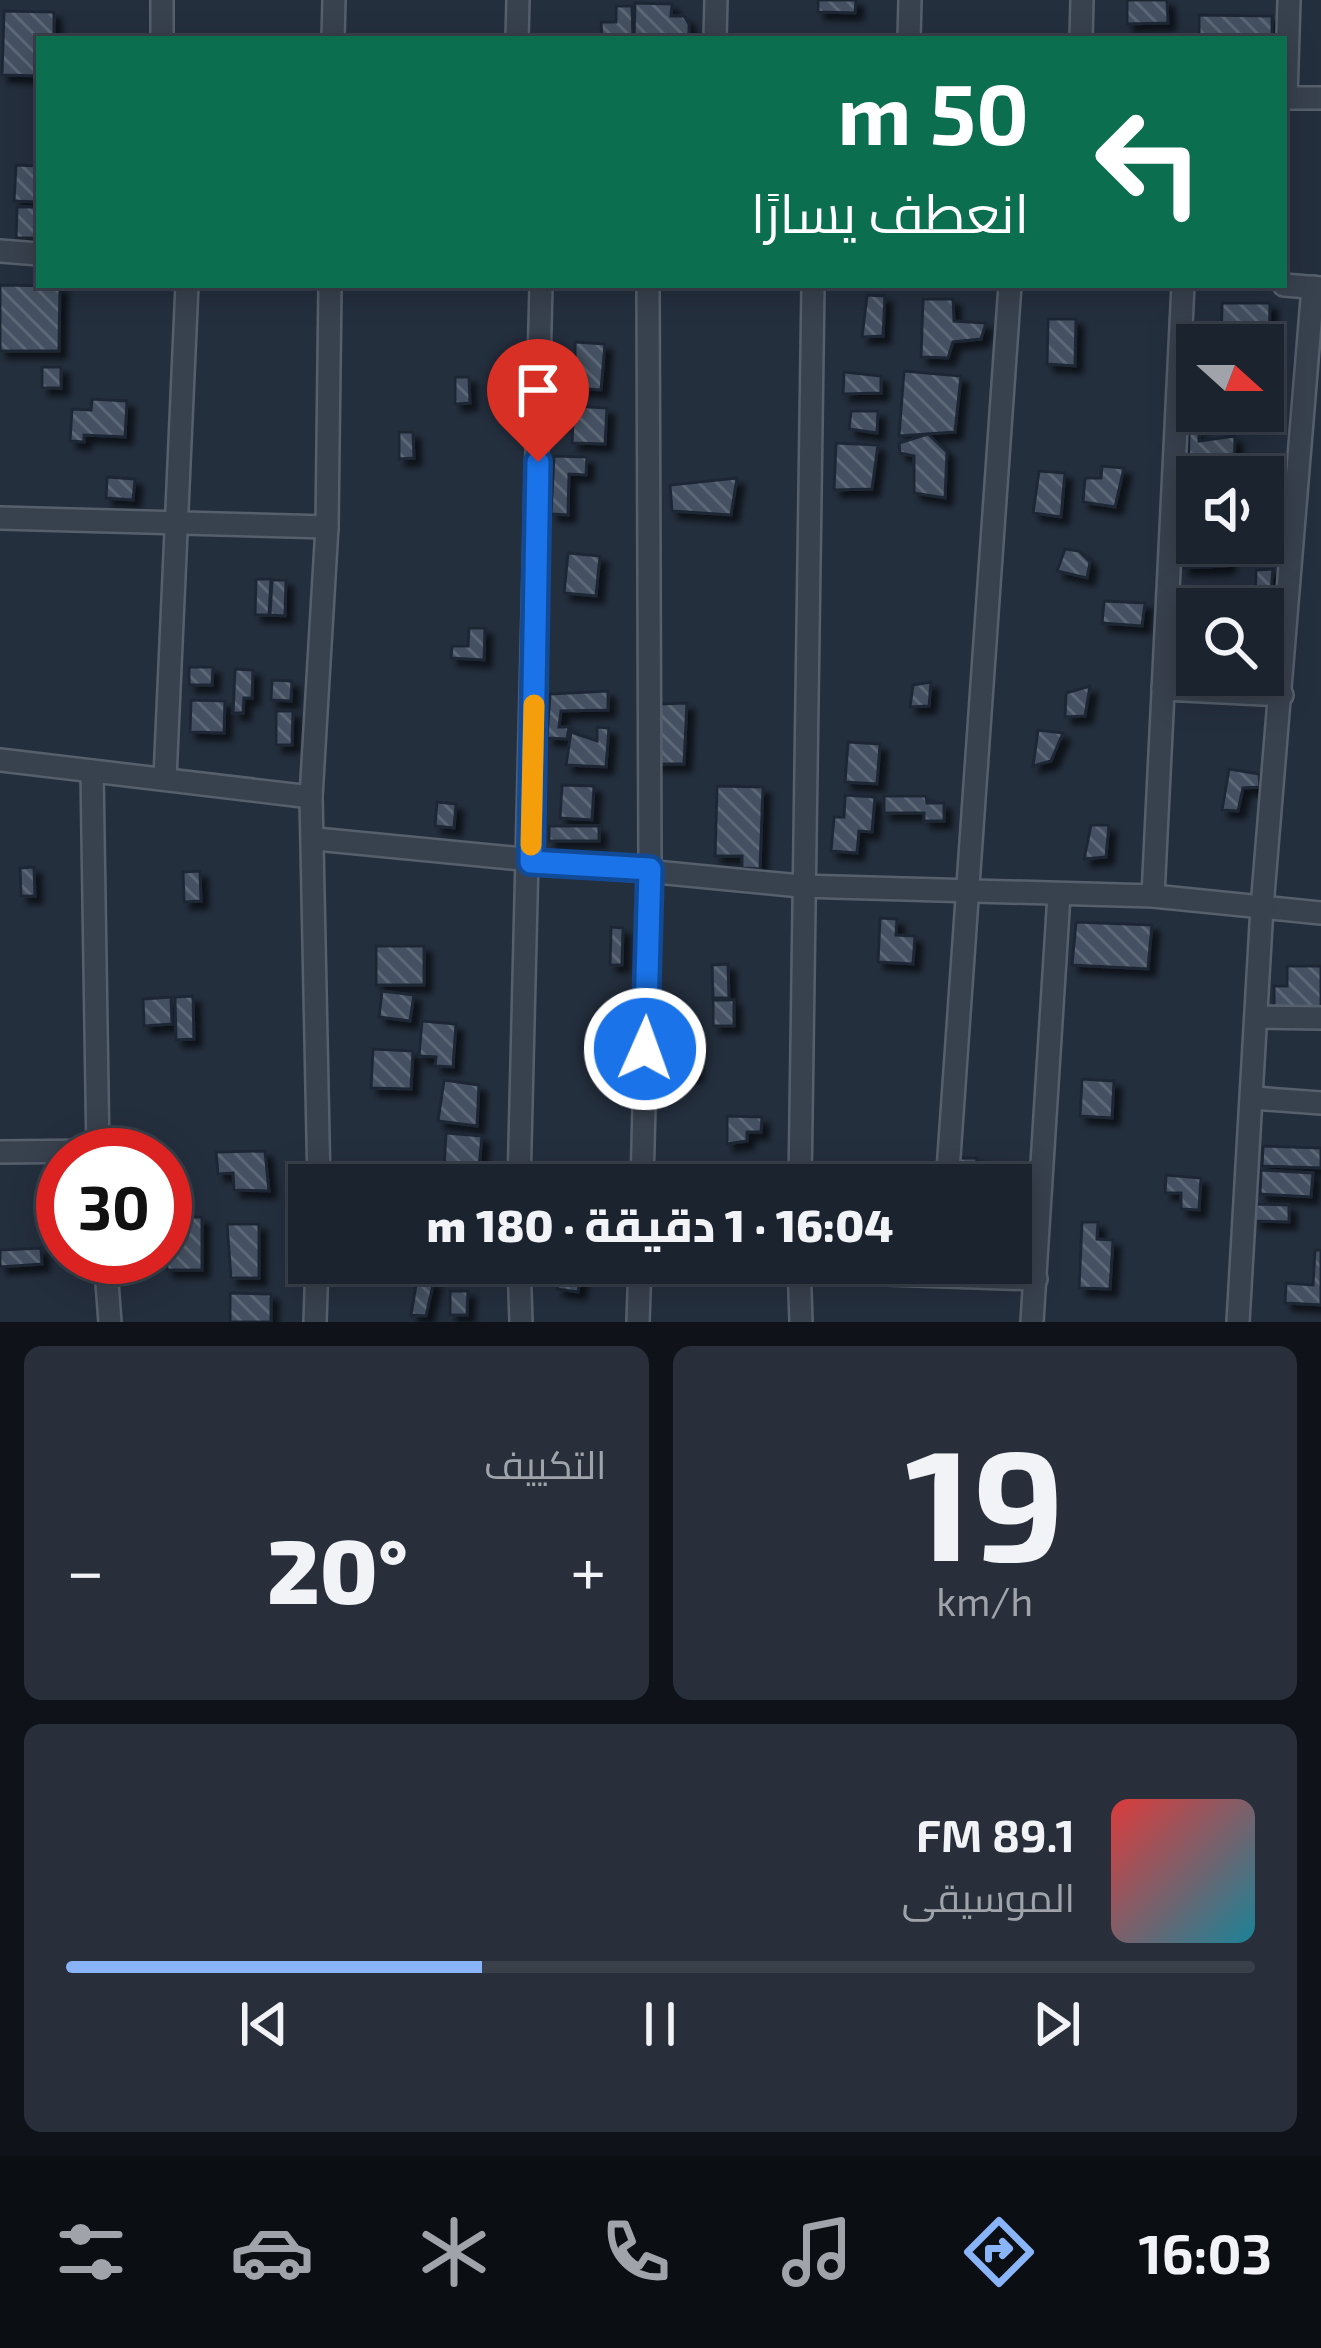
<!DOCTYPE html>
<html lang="ar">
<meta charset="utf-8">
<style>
:root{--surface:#1b232e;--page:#282f3a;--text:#f1f3f6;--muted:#a0a4aa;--line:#39404a;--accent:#8ab4f8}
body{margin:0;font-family:"Exo 2",Cairo,sans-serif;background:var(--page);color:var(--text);direction:rtl;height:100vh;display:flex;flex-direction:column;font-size:45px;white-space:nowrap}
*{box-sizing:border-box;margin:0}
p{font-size:39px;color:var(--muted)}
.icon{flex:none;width:66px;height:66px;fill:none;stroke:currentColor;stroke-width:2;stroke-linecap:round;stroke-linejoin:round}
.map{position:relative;height:1322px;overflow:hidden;direction:ltr}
.drawer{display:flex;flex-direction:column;gap:24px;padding:24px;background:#0f1319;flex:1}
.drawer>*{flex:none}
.top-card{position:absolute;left:36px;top:36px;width:1251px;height:252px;border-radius:0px;box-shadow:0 6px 30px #0003,0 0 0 3px var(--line);direction:rtl;background:#0b6e4f;color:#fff;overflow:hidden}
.needle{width:78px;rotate:111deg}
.fabs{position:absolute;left:1176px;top:324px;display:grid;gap:24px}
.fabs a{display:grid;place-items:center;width:108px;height:108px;border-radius:0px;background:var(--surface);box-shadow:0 6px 30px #0003,0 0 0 3px var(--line);font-size:60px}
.speed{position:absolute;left:36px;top:1128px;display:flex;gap:24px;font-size:60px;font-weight:700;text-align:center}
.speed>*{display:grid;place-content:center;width:156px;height:156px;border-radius:50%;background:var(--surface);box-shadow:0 6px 30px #0003,0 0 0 3px var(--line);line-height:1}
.speed .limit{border:18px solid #d22;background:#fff;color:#111}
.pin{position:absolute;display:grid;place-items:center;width:102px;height:102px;color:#fff;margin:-123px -51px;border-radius:50% 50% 50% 0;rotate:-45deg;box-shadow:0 0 12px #0007}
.pin .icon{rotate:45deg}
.me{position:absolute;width:132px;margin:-66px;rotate:2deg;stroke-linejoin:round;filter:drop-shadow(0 0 9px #0008)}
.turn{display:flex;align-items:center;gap:42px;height:252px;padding:0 60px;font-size:54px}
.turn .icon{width:156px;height:156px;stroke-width:2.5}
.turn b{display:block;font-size:84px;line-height:102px}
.big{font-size:90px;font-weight:800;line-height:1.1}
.drawer .widget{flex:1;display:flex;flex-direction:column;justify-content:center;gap:18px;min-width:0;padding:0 42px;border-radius:18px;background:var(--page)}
.drawer .dial{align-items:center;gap:0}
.dial b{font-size:156px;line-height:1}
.song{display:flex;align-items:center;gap:36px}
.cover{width:144px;height:144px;border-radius:18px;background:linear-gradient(135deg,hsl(0 70% 55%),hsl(190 70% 35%))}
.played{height:12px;border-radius:6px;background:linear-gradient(90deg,var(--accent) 35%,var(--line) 35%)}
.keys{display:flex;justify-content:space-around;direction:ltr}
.heat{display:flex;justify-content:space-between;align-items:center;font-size:66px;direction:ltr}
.drawer .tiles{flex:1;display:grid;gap:24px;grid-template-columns:1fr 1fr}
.widget:last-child{grid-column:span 2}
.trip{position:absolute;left:288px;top:1164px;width:744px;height:120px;border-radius:0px;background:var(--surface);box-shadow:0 6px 30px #0003,0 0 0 3px var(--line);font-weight:800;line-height:120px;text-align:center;direction:rtl}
.dock{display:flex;height:192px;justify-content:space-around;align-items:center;background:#0b0e12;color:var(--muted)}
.dock .icon{width:84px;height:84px}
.dock .current{color:var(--accent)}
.dock b{font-size:54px;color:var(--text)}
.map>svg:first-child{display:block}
.building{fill:url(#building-back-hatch);stroke:#1f2835;stroke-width:3;filter:url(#shadow)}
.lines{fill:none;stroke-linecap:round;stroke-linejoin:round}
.street-casing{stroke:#565f6c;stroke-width:26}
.street{stroke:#38414e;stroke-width:21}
.route-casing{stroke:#114b97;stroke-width:30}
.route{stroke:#1a73e8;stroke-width:21}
.slow{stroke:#f59e0b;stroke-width:21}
</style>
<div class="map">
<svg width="1321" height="1322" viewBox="0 0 1321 1322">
<defs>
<pattern id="building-back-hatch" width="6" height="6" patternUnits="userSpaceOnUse" patternTransform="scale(3)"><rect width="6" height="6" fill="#455162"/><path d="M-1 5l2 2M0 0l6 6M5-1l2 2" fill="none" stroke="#5d6877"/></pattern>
<filter id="shadow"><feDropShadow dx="7" dy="7" stdDeviation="3" flood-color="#0009"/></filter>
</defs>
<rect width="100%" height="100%" fill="#242f3e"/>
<g class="building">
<polygon points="818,0 856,0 855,13 818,12"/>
<polygon points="1127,0 1167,0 1168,23 1127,24"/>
<polygon points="635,3 672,4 671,16 684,16 689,24 689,39 634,39"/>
<polygon points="616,6 632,6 633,39 602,39 601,22 616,22"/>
<polygon points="4,11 54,12 54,39 39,39 39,76 2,75"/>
<polygon points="1199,15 1272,16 1272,39 1199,39"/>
<polygon points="16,165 39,166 39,202 14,201"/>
<polygon points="17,207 39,207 39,238 16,238"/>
<polygon points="0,285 60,286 59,351 0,351"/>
<polygon points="867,295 885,296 883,336 862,337"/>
<polygon points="923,299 953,299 954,321 986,323 981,339 953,342 948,358 921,357"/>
<polygon points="1222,303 1270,303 1269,349 1221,345"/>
<polygon points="1048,319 1076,319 1075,366 1047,364"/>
<polygon points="575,342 605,344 601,390 575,388"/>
<rect x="42" y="367" width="19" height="21"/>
<polygon points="904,371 961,376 955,432 899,436"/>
<polygon points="844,372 881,376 881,393 843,394"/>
<polygon points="455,377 469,377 470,403 455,404"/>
<polygon points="92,399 127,401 125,437 84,435 84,442 70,441 72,409 91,410"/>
<polygon points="556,405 607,408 605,444 572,443 573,422 555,421"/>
<polygon points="851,411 878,411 877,433 849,429"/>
<polygon points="1189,431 1199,431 1199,441 1235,436 1234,477 1197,477 1197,491 1188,491"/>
<polygon points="399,432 413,432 414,458 399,459"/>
<polygon points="928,434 947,452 945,498 914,493 914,456 900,453 899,443"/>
<polygon points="836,443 878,445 872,489 834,490"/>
<polygon points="554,456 587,457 586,475 569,474 568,515 551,514"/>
<polygon points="1102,466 1124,468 1115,507 1083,502 1085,478 1101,478"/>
<polygon points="1039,471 1065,473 1061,517 1033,513"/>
<polygon points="107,477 135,479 133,500 106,498"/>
<polygon points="737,478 731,515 672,511 670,485"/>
<polygon points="1183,543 1230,543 1227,566 1183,568"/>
<polygon points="1065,549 1079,551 1090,562 1087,578 1057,571"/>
<polygon points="568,553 600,556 596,596 564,593"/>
<polygon points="1273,569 1270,603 1255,605 1256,570"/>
<polygon points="256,579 271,579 269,615 255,615"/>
<polygon points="272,580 286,580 285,616 270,615"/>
<polygon points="1104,601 1145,603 1142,626 1102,623"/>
<polygon points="469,628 485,628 484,660 451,658 452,646 468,646"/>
<polygon points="189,667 213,667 212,685 189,685"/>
<polygon points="235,669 253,670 252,698 244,698 243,713 233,713"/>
<polygon points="272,680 292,681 291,701 271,700"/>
<polygon points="931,682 929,706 910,707 913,685"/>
<polygon points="1090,686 1085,716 1065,717 1066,693"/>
<polygon points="608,691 608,710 561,711 559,727 569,727 567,739 547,738 550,694"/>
<polygon points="191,700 225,701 224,733 190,732"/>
<polygon points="687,703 684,764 654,764 658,704"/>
<polygon points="276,711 293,711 292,745 276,745"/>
<polygon points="597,727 609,728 606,767 566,765 571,732 597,741"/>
<polygon points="1038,730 1063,733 1051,761 1033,766"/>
<polygon points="848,742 880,744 877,784 845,782"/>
<polygon points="1229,769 1259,774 1260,787 1243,788 1238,811 1222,810"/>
<polygon points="562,785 594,786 592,820 560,818"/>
<polygon points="717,786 763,787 760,869 742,868 742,856 715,856"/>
<polygon points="845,795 875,797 872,832 859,831 857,853 831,851 834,817 844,817"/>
<polygon points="884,796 926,796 927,803 944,803 944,821 924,821 924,813 884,813"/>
<polygon points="437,802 456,804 454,828 435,826"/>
<polygon points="1091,825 1109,825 1106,857 1084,859"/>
<rect x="549" y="826" width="50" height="15"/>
<polygon points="34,867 35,896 21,896 20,868"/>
<polygon points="200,871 201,901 184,902 183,872"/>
<polygon points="880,918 897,919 896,935 915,936 913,964 878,962"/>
<polygon points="1076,922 1152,925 1148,969 1072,965"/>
<polygon points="611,927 623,928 622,965 610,965"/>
<rect x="376" y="946" width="48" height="39"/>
<polygon points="728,964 729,998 713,998 712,965"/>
<polygon points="1287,966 1321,966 1321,1010 1274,1010 1274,986 1287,986"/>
<polygon points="382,991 414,995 410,1021 379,1017"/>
<polygon points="193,996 194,1039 176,1040 175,997"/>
<polygon points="171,997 172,1024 144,1026 143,999"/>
<rect x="713" y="1000" width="21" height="26"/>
<polygon points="422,1021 456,1024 453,1067 435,1066 436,1057 419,1056"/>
<polygon points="694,1043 695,1074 682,1075 681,1044"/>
<polygon points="373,1049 413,1051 411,1089 371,1088"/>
<polygon points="1082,1079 1114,1081 1112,1118 1080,1116"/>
<polygon points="444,1080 479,1085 477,1126 438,1121"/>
<polygon points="727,1116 762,1117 761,1132 747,1132 747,1141 727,1144"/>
<polygon points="446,1133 482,1136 478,1179 473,1178 473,1185 443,1185"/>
<polygon points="1263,1146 1321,1148 1321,1168 1262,1166"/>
<polygon points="265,1151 269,1191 234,1190 233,1173 218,1174 216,1152"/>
<polygon points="958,1158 977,1158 976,1183 989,1185 957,1185"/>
<polygon points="1261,1170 1313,1173 1311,1197 1260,1194"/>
<polygon points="814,1174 873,1176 873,1185 813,1185"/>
<polygon points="1166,1175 1201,1178 1199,1210 1181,1209 1181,1193 1165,1193"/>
<polygon points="1255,1204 1289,1205 1289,1222 1254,1221"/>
<polygon points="165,1217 202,1217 202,1270 167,1270"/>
<polygon points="1082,1222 1098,1222 1097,1239 1113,1240 1110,1289 1079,1288"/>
<polygon points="227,1224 259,1224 259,1278 231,1278"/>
<polygon points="41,1248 42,1264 0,1267 0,1250"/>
<polygon points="1315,1250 1321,1250 1321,1305 1285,1303 1286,1283 1313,1285"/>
<polygon points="560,1271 581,1275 578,1292 557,1289"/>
<polygon points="417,1279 434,1281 426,1316 411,1315"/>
<polygon points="450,1291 468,1291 467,1315 450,1315"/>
<polygon points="230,1293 271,1294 271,1322 230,1322"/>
</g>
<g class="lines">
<defs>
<g id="street">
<polyline points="162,39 162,0"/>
<polyline points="333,39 334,0"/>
<polyline points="517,39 518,0"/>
<polyline points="715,39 716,0"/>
<polyline points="909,39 910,0"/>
<polyline points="1081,39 1082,0"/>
<polyline points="1284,98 1321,98"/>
<polyline points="1286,98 1289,0"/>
<polyline points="0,251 39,254"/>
<polyline points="1284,285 1321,288"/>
<polyline points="0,518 327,527"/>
<polyline points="1163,689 1282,695"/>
<polyline points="0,760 311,797"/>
<polyline points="92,771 98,1155"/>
<polyline points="165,778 187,285"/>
<polyline points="316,839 800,886 1153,896 1321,913"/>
<polyline points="1153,896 1183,285"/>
<polyline points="1258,1017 1321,1018"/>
<polyline points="1253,1098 1321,1103"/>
<polyline points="0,1152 98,1151"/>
<polyline points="319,1185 311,797 327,527 330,285"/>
<polyline points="519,1185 541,285"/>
<polyline points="642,1185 650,869 648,285"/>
<polyline points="800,1185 813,285"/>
<polyline points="947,1185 1010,285"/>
<polyline points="105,1257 110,1322"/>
<polyline points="519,1263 521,1322"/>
<polyline points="799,1263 801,1322"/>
<polyline points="799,1271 1036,1279"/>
<polyline points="315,1322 317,1263"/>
<polyline points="638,1322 640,1263"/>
<polyline points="1032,1322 1059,895"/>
<polyline points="1238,1322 1262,907 1313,287"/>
</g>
</defs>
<use href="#street" class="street-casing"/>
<use href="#street" class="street"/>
</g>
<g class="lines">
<defs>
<polyline id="route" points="538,462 531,862 650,869 645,1049"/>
</defs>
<use href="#route" class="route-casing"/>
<use href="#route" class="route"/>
<polyline class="slow" points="531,845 534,705"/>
</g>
</svg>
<div class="fabs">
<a><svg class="needle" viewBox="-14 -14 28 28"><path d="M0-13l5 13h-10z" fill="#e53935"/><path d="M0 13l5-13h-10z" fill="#a0a4aa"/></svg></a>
<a><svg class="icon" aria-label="sound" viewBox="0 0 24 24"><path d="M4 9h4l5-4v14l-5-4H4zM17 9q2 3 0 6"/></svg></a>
<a><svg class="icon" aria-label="search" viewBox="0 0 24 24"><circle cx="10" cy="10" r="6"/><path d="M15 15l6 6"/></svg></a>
</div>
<div class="speed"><div class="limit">30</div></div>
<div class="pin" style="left:538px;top:462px;background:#d93025"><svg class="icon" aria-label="arrive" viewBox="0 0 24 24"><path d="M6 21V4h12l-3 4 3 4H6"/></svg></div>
<svg class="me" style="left:645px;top:1049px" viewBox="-20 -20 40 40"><circle r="17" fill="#1a73e8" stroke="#fff" stroke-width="3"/><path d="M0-11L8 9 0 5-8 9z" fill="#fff"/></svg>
<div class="trip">16:04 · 1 دقيقة · 180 m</div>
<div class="top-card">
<div class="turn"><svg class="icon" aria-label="left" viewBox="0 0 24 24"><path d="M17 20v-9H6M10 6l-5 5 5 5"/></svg><div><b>50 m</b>انعطف يسارًا</div></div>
</div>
</div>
<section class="drawer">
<div class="tiles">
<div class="widget dial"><b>19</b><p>km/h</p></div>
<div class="widget"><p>التكييف</p>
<div class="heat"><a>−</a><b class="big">20°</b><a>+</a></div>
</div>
<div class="widget">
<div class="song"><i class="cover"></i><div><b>89.1 FM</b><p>الموسيقى</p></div></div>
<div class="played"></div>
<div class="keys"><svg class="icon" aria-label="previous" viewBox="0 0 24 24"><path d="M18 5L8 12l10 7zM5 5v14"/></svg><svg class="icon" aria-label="pause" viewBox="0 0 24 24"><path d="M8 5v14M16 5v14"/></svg><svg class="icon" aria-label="next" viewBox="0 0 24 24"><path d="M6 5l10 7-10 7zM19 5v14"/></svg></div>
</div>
</div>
</section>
<nav class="dock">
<b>16:03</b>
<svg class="icon current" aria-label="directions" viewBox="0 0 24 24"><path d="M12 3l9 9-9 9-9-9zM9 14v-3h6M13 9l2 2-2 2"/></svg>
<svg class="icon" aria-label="music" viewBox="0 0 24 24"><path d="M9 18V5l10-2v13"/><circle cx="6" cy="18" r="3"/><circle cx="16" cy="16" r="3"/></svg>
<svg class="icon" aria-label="phone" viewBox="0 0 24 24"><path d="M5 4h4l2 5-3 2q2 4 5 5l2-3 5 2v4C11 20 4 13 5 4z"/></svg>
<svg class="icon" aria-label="climate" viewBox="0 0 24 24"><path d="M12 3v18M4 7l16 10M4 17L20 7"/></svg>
<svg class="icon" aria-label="car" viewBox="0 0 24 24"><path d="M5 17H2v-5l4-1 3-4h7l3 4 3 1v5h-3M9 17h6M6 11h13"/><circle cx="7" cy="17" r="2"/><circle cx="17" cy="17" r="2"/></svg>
<svg class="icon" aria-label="filters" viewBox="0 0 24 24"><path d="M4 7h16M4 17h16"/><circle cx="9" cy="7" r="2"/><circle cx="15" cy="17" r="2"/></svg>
</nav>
